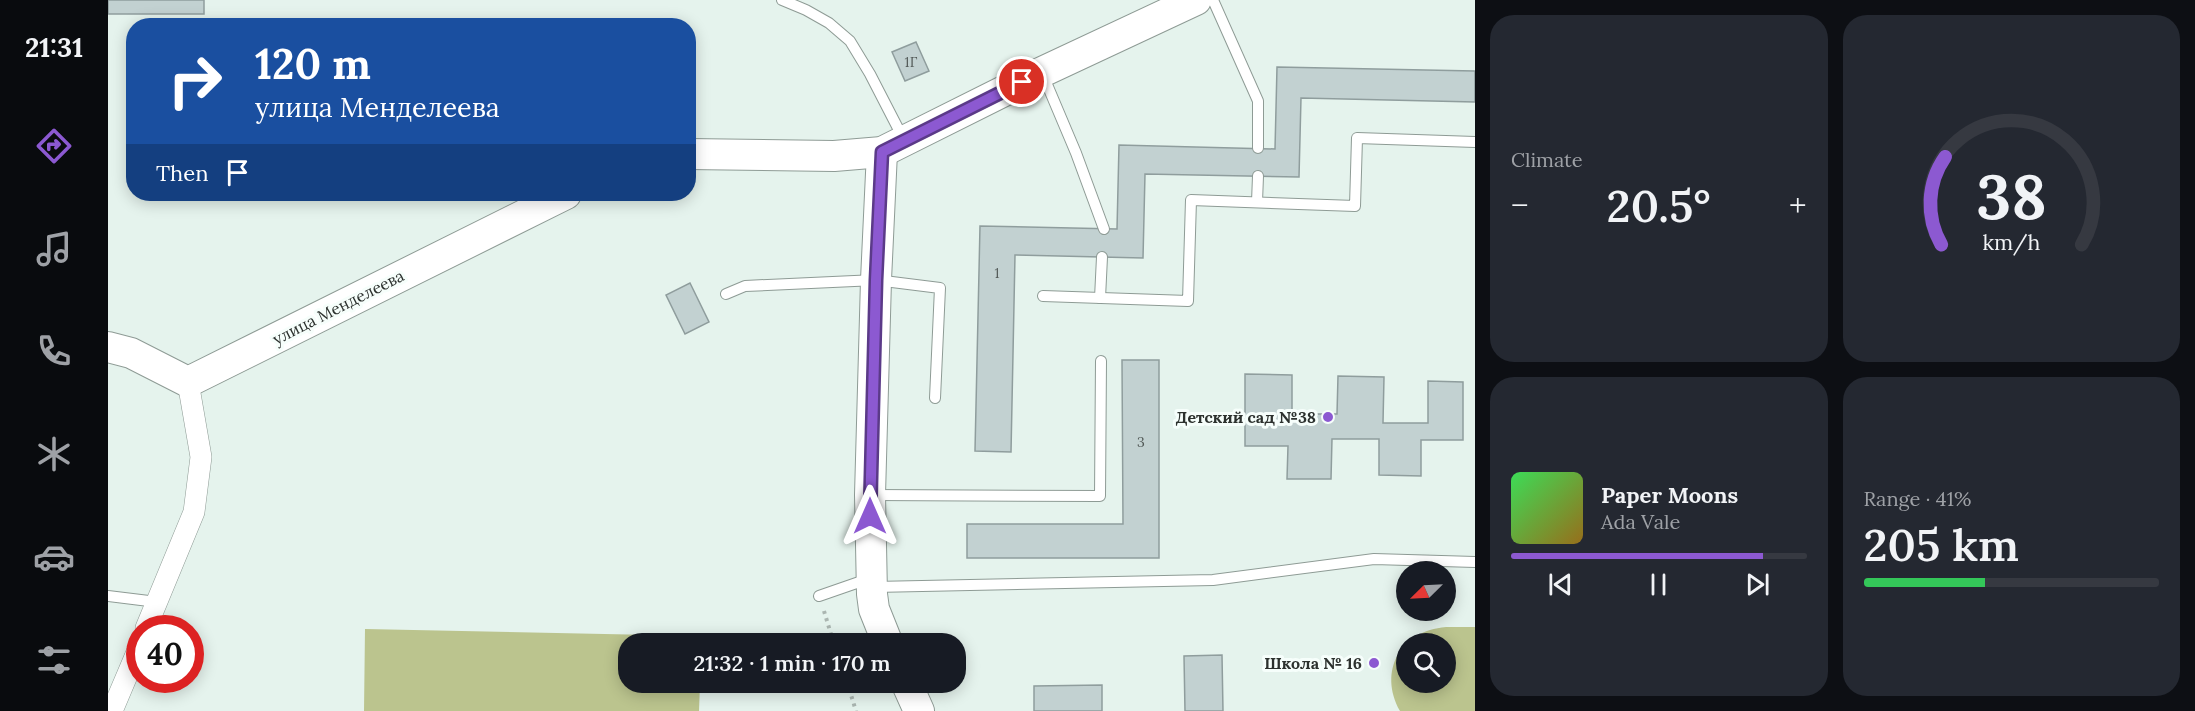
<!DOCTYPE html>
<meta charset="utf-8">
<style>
:root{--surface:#171b24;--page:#242831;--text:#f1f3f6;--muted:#9ea1a6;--line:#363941;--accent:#8c59d1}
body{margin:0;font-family:Lora,serif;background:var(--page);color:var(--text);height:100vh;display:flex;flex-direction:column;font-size:22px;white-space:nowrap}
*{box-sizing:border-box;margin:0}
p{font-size:20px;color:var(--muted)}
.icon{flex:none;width:33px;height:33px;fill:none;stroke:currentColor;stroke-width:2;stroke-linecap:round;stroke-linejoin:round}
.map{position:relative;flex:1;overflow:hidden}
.sheet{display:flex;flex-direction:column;gap:15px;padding:15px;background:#0d0f14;width:720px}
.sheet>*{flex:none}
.banner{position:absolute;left:18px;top:18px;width:570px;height:183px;border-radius:24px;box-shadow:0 3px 15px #0003;background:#1a4fa0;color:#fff;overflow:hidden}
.needle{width:39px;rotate:246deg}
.fabs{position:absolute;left:1288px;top:561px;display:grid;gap:12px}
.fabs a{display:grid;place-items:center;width:60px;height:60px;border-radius:50%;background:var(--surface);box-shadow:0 3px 15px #0003;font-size:30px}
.speed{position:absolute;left:18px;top:615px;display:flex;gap:12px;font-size:30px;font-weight:700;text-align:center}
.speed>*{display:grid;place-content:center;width:78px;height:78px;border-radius:50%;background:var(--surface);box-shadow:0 3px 15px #0003;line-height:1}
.speed .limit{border:9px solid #d22;background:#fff;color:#111}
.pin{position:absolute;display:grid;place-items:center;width:51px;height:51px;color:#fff;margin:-26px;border:3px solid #fff;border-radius:50%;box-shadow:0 2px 6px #0007}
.me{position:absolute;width:66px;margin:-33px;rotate:0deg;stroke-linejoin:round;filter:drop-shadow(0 0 4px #0008)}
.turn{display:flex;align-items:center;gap:21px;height:126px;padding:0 30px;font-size:27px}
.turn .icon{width:78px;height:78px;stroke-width:2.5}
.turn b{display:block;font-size:42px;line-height:51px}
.then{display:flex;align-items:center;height:57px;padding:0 30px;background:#0003;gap:12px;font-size:22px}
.big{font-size:45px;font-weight:600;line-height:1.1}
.sheet .tile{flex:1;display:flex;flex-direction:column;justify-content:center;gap:9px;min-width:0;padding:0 21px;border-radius:24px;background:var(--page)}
.sheet .dial{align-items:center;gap:0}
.dial svg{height:156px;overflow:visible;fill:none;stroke:var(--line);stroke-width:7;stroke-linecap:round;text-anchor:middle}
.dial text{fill:var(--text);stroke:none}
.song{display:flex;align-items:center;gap:18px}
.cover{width:72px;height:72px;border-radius:9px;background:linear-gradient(135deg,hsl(130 70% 55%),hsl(40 70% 35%))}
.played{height:6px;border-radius:3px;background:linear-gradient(90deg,var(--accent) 85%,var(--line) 85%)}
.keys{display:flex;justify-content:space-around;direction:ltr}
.heat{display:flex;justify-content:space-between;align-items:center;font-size:33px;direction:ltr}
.charge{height:9px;border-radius:4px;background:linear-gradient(90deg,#34c759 41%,var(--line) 0)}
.sheet .tiles{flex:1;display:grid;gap:15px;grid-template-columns:repeat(2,1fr)}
.trip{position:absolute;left:510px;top:633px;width:348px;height:60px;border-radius:24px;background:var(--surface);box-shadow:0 3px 15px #0003;font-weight:600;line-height:60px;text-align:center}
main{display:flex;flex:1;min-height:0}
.tabs{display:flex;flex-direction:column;width:108px;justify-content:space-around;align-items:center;background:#090b0e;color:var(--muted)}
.tabs .icon{width:42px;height:42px}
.tabs .active{color:var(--accent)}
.tabs b{font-size:27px;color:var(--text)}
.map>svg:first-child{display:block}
.green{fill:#bbc48e;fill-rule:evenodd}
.building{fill:#c2d1d1;stroke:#8f9d9d;stroke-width:1.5}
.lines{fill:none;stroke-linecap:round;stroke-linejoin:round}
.lane-casing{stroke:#8e9b95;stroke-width:12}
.street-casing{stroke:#8e9b95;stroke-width:22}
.secondary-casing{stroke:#8e9b95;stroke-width:32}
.path{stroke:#abb6b1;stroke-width:4;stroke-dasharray:3 4.5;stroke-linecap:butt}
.lane{stroke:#fff;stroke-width:10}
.street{stroke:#fff;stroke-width:21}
.secondary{stroke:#fff;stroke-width:30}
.route-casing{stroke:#5b3a88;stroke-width:15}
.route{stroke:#8c59d1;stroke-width:10}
.poi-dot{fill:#8c59d1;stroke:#f6fefb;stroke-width:2}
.labels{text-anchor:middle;stroke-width:6;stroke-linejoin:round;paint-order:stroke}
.number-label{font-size:14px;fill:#525957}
.street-label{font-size:16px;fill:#2c312e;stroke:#f6fefb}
.poi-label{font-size:16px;font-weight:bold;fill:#2c312e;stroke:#f6fefb;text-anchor:end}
</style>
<main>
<nav class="tabs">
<b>21:31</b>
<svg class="icon active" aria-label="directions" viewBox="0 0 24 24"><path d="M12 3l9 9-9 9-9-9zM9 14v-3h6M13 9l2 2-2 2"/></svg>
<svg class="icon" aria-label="music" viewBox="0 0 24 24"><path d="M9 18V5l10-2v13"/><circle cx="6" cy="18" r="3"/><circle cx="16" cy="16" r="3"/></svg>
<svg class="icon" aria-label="phone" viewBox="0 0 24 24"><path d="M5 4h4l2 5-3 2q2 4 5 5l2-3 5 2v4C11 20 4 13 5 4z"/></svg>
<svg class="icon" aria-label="climate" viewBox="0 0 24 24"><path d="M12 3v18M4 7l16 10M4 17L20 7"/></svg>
<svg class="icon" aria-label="car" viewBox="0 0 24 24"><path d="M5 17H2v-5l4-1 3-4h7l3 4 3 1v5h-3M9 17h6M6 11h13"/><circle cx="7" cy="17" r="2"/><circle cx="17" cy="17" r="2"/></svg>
<svg class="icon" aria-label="filters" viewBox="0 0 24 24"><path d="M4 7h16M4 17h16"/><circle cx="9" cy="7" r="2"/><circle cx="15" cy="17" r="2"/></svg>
</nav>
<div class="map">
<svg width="1367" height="711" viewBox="0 0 1367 711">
<rect width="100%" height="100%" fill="#e5f3ed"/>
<g class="green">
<path d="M1338 627H1367V711H1292C1270 671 1292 631 1338 627ZM1299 644H1338V682H1299Z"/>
<polygon points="257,629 593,636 593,643 520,644 520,682 592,683 591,711 256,711"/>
</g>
<g class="building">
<rect x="0" y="0" width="96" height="14"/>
<polygon points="808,42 821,71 797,81 784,52"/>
<polygon points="1169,67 1367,71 1367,102 1193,98 1191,177 1037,174 1035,258 907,255 903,452 867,451 872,226 1009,229 1011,145 1167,149"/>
<polygon points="582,283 601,322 577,334 558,295"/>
<polygon points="1014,360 1051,360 1051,558 859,558 859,524 1015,524"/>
<polygon points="1137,374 1184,375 1184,414 1229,414 1230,376 1276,377 1275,423 1320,423 1320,381 1355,382 1355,440 1313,440 1313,476 1271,475 1271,439 1224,439 1223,479 1179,479 1180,446 1137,446"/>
<polygon points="1114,655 1115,711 1077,711 1076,656"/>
<polygon points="994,685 994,711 926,711 926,686"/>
</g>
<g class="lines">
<defs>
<g id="lane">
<polyline points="674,0 698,10 721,23 742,41 762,74 795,138"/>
<polyline points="1105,0 1150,101 1150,148"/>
<polyline points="935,75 968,153 996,229"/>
<polyline points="1149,202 1150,176"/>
<polyline points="618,294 637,286 768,280 832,288 827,398"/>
<polyline points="935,296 1080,301 1083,200 1247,206 1249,138 1367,142"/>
<polyline points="992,298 994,257"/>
<polyline points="765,495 992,496 993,361"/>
<polyline points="766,587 1105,580 1266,559 1367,562"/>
<polyline points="0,596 49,602"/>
<polyline points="711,596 760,579"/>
</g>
<g id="street">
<polyline points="38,628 86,512 93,457 80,382"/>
<polyline points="4,711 32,645"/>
</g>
<g id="secondary">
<polyline points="774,152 768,280 762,495 764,594 766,609 780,644"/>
<polyline points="580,154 726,156 774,152 934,72 1088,0"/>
<polyline points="0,347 23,353 80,382 458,194"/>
<polyline points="798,682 811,711"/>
</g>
</defs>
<use href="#lane" class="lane-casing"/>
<use href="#street" class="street-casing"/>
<use href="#secondary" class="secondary-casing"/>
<g class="path">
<polyline points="716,611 726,644"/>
<polyline points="739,682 748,711"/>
</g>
<use href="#lane" class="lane"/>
<use href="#street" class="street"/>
<use href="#secondary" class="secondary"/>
</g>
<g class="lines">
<defs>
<polyline id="route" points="762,516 768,280 774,152 914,82"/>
</defs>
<use href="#route" class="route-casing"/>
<use href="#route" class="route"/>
</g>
<g class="poi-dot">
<circle cx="1220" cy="417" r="6"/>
<circle cx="1266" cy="663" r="6"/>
</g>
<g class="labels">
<g class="number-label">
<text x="803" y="67">1Г</text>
<text x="889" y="278">1</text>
<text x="1033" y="447">3</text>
</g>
<g class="street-label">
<text transform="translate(230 307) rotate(-27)" y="6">улица Менделеева</text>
</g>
<g class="poi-label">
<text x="1208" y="423">Детский сад №38</text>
<text x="1254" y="669">Школа № 16</text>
</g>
</g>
</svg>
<div class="fabs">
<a><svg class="needle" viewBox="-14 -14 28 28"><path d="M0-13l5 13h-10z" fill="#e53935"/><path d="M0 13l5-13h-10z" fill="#9ea1a6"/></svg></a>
<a><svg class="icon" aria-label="search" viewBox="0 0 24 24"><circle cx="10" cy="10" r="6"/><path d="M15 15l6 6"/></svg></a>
</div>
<div class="speed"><div class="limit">40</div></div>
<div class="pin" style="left:914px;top:82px;background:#d93025"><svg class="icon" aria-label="arrive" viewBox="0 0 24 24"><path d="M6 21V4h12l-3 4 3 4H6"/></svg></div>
<svg class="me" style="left:762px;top:516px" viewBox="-20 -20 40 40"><path d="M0-17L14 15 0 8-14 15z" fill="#8c59d1" stroke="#fff" stroke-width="4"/></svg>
<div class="trip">21:32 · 1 min · 170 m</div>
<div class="banner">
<div class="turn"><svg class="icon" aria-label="right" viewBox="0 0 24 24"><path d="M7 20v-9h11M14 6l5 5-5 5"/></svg><div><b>120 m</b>улица Менделеева</div></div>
<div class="then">Then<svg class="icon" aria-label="arrive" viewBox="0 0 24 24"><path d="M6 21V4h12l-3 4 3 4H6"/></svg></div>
</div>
</div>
<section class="sheet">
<div class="tiles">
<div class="tile"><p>Climate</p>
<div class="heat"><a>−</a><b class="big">20.5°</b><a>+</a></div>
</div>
<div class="tile dial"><svg viewBox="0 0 100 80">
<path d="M14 69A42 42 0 1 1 86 69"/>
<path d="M14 69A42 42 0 0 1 16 24" stroke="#8c59d1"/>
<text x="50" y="56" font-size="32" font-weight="700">38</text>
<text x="50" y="72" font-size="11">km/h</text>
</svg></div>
<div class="tile">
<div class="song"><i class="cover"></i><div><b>Paper Moons</b><p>Ada Vale</p></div></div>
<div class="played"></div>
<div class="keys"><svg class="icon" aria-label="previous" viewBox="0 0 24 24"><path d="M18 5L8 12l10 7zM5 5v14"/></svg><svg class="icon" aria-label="pause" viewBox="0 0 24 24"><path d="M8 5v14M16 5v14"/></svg><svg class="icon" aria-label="next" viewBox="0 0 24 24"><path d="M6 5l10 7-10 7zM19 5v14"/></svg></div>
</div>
<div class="tile"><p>Range · 41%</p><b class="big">205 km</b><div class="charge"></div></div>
</div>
</section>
</main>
